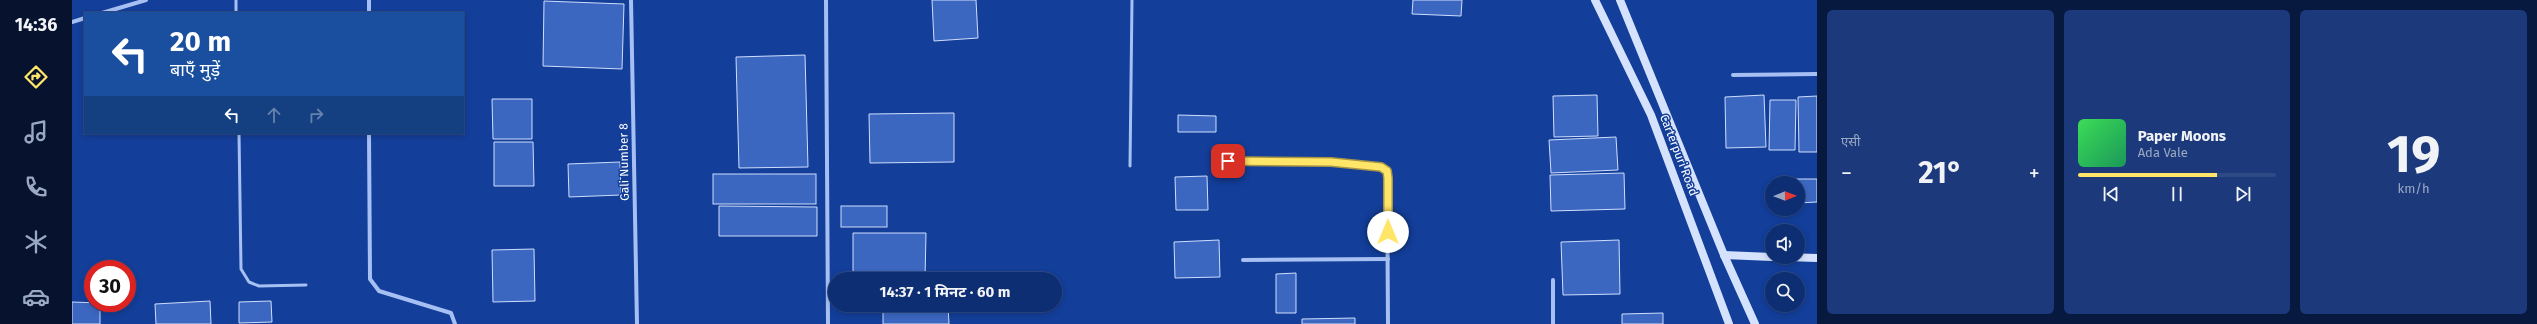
<!DOCTYPE html>
<html lang="hi">
<meta charset="utf-8">
<style>
:root{--surface:#0e2e73;--page:#1c3a7b;--text:#f1f3f6;--muted:#9ba8c4;--line:#2e4a85;--accent:#ffe568}
body{margin:0;font-family:"Fira Sans","Noto Sans Devanagari",sans-serif;background:var(--page);color:var(--text);height:100vh;display:flex;flex-direction:column;font-size:15px;white-space:nowrap}
*{box-sizing:border-box;margin:0}
p{font-size:13px;color:var(--muted)}
.icon{flex:none;width:22px;height:22px;fill:none;stroke:currentColor;stroke-width:2;stroke-linecap:round;stroke-linejoin:round}
.map{position:relative;flex:1;overflow:hidden}
.side{display:flex;flex-direction:column;gap:10px;padding:10px;background:#08193f;width:720px}
.side>*{flex:none}
.banner{position:absolute;left:12px;top:12px;width:380px;height:122px;border-radius:0px;box-shadow:0 2px 6px #0003,0 0 0 1px var(--line);background:#1a4fa0;color:#fff;overflow:hidden}
.needle{width:26px;rotate:89deg}
.fabs{position:absolute;left:1693px;top:176px;display:grid;gap:8px}
.fabs a{display:grid;place-items:center;width:40px;height:40px;border-radius:50%;background:var(--surface);box-shadow:0 2px 6px #0003,0 0 0 1px var(--line);font-size:20px}
.speed{position:absolute;left:12px;top:260px;display:flex;gap:8px;font-size:20px;font-weight:700;text-align:center}
.speed>*{display:grid;place-content:center;width:52px;height:52px;border-radius:50%;background:var(--surface);box-shadow:0 2px 6px #0003,0 0 0 1px var(--line);line-height:1}
.speed .limit{border:6px solid #d22;background:#fff;color:#111}
.pin{position:absolute;display:grid;place-items:center;width:34px;height:34px;color:#fff;margin:-17px;border-radius:8px;box-shadow:0 2px 6px #0006}
.me{position:absolute;width:44px;margin:-22px;rotate:0deg;stroke-linejoin:round;filter:drop-shadow(0 0 3px #0008)}
.turn{display:flex;align-items:center;gap:14px;height:84px;padding:0 20px;font-size:18px}
.turn .icon{width:52px;height:52px;stroke-width:2.5}
.turn b{display:block;font-size:28px;line-height:34px}
.lanes{display:flex;align-items:center;height:38px;padding:0 20px;background:#0003;justify-content:center;gap:20px;direction:ltr}
.lanes .off{opacity:.35}
.big{font-size:30px;font-weight:700;line-height:1.1}
.side .widget{flex:1;display:flex;flex-direction:column;justify-content:center;gap:6px;min-width:0;padding:0 14px;border-radius:6px;background:var(--page)}
.side .dial{align-items:center;gap:0}
.dial b{font-size:52px;line-height:1}
.song{display:flex;align-items:center;gap:12px}
.cover{width:48px;height:48px;border-radius:6px;background:linear-gradient(135deg,hsl(130 70% 55%),hsl(150 70% 35%))}
.played{height:4px;border-radius:2px;background:linear-gradient(90deg,var(--accent) 70%,var(--line) 70%)}
.keys{display:flex;justify-content:space-around;direction:ltr}
.heat{display:flex;justify-content:space-between;align-items:center;font-size:22px;direction:ltr}
.side .tiles{flex:1;display:grid;gap:10px;grid-template-columns:repeat(3,1fr)}
.trip{position:absolute;left:756px;top:272px;width:234px;height:40px;border-radius:20px;background:var(--surface);box-shadow:0 2px 6px #0003,0 0 0 1px var(--line);font-weight:700;line-height:40px;text-align:center}
main{display:flex;flex:1;min-height:0}
.tabs{display:flex;flex-direction:column;width:72px;justify-content:space-around;align-items:center;background:#06122e;color:var(--muted)}
.tabs .icon{width:28px;height:28px}
.tabs .active{color:var(--accent)}
.tabs b{font-size:18px;color:var(--text)}
.map>svg:first-child{display:block}
.building{fill:#3c67c1;stroke:#cedefd}
.lines{fill:none;stroke-linecap:round;stroke-linejoin:round}
.lane{stroke:#a6c0f3;stroke-width:3}
.street{stroke:#a6c0f3;stroke-width:4}
.secondary{stroke:#d5e2fd;stroke-width:8}
.route-casing{stroke:#a69544;stroke-width:10}
.route{stroke:#ffe568;stroke-width:7}
.labels{text-anchor:middle;stroke-width:3;stroke-linejoin:round;paint-order:stroke}
.street-label{font-size:12px;fill:#fff;stroke:#133e99}
</style>
<main>
<nav class="tabs">
<b>14:36</b>
<svg class="icon active" aria-label="directions" viewBox="0 0 24 24"><path d="M12 3l9 9-9 9-9-9zM9 14v-3h6M13 9l2 2-2 2"/></svg>
<svg class="icon" aria-label="music" viewBox="0 0 24 24"><path d="M9 18V5l10-2v13"/><circle cx="6" cy="18" r="3"/><circle cx="16" cy="16" r="3"/></svg>
<svg class="icon" aria-label="phone" viewBox="0 0 24 24"><path d="M5 4h4l2 5-3 2q2 4 5 5l2-3 5 2v4C11 20 4 13 5 4z"/></svg>
<svg class="icon" aria-label="climate" viewBox="0 0 24 24"><path d="M12 3v18M4 7l16 10M4 17L20 7"/></svg>
<svg class="icon" aria-label="car" viewBox="0 0 24 24"><path d="M5 17H2v-5l4-1 3-4h7l3 4 3 1v5h-3M9 17h6M6 11h13"/><circle cx="7" cy="17" r="2"/><circle cx="17" cy="17" r="2"/></svg>
</nav>
<div class="map">
<svg width="1745" height="324" viewBox="0 0 1745 324">
<rect width="100%" height="100%" fill="#133e99"/>
<g class="building">
<polygon points="860,0 904,0 906,38 862,41"/>
<polygon points="1341,0 1390,0 1389,16 1340,14"/>
<polygon points="472,1 552,4 550,69 471,66"/>
<polygon points="733,55 736,167 667,168 664,57"/>
<polygon points="1525,95 1526,136 1482,137 1481,96"/>
<polygon points="1692,95 1694,147 1654,148 1653,97"/>
<polygon points="1745,96 1745,152 1727,152 1726,97"/>
<polygon points="420,99 460,99 460,139 421,139"/>
<polygon points="1698,100 1724,100 1723,150 1697,150"/>
<polygon points="882,113 882,162 798,163 797,114"/>
<polygon points="1106,115 1144,116 1144,132 1106,132"/>
<polygon points="1544,137 1546,170 1479,173 1477,140"/>
<polygon points="422,142 461,142 462,186 422,186"/>
<polygon points="548,162 549,195 497,197 496,164"/>
<polygon points="1552,173 1553,209 1479,211 1478,175"/>
<rect x="641" y="174" width="103" height="30"/>
<polygon points="1135,176 1136,210 1104,210 1103,177"/>
<polygon points="1719,179 1745,179 1745,202 1726,203 1726,183 1719,183"/>
<polygon points="647,206 745,207 745,236 647,236"/>
<rect x="769" y="206" width="46" height="21"/>
<polygon points="781,233 854,233 853,279 781,279"/>
<polygon points="1147,240 1148,277 1103,278 1102,242"/>
<polygon points="1547,240 1548,294 1491,295 1489,242"/>
<polygon points="462,249 463,301 421,302 420,250"/>
<polygon points="1224,273 1224,313 1204,313 1204,274"/>
<polygon points="138,301 139,324 84,324 83,304"/>
<polygon points="199,301 200,322 167,323 167,302"/>
<polygon points="0,302 28,303 28,324 0,324"/>
<polygon points="811,305 876,305 877,324 811,324"/>
<polygon points="1591,313 1591,324 1550,324 1550,314"/>
<polygon points="1283,318 1283,324 1230,324 1230,319"/>
</g>
<g class="lines">
<g class="lane">
<polyline points="164,0 164,13"/>
<polyline points="167,133 169,269 177,282 187,286 234,285"/>
<polyline points="1058,166 1060,0"/>
</g>
<g class="street">
<polyline points="297,0 297,13"/>
<polyline points="559,0 565,324"/>
<polyline points="754,0 756,324"/>
<polyline points="30,13 74,0"/>
<polyline points="0,22 13,18"/>
<polyline points="1661,75 1745,74"/>
<polyline points="297,133 298,279 307,291 379,313 383,324"/>
<polyline points="1156,161 1293,164 1309,167 1315,171 1316,324"/>
<polyline points="1171,260 1316,259"/>
<polyline points="1481,324 1481,280"/>
</g>
<g class="secondary">
<polyline points="1523,0 1579,115 1657,324"/>
<polyline points="1548,0 1652,255 1683,324"/>
<polyline points="1652,255 1700,257"/>
<polyline points="1714,257 1745,258"/>
</g>
</g>
<g class="lines">
<defs>
<polyline id="route" points="1156,161 1259,162 1309,167 1315,171 1316,178 1316,232"/>
</defs>
<use href="#route" class="route-casing"/>
<use href="#route" class="route"/>
</g>
<g class="labels">
<g class="street-label">
<text transform="translate(1607 155) rotate(69)" y="4">Carterpuri Road</text>
<text transform="translate(552 162) rotate(-91)" y="4">Gali Number 8</text>
</g>
</g>
</svg>
<div class="fabs">
<a><svg class="needle" viewBox="-14 -14 28 28"><path d="M0-13l5 13h-10z" fill="#e53935"/><path d="M0 13l5-13h-10z" fill="#9ba8c4"/></svg></a>
<a><svg class="icon" aria-label="sound" viewBox="0 0 24 24"><path d="M4 9h4l5-4v14l-5-4H4zM17 9q2 3 0 6"/></svg></a>
<a><svg class="icon" aria-label="search" viewBox="0 0 24 24"><circle cx="10" cy="10" r="6"/><path d="M15 15l6 6"/></svg></a>
</div>
<div class="speed"><div class="limit">30</div></div>
<div class="pin" style="left:1156px;top:161px;background:#d93025"><svg class="icon" aria-label="arrive" viewBox="0 0 24 24"><path d="M6 21V4h12l-3 4 3 4H6"/></svg></div>
<svg class="me" style="left:1316px;top:232px" viewBox="-20 -20 40 40"><circle r="19" fill="#fff"/><path d="M0-13L10 11 0 6-10 11z" fill="#ffe568"/></svg>
<div class="trip">14:37 · 1 मिनट · 60 m</div>
<div class="banner">
<div class="turn"><svg class="icon" aria-label="left" viewBox="0 0 24 24"><path d="M17 20v-9H6M10 6l-5 5 5 5"/></svg><div><b>20 m</b>बाएँ मुड़ें</div></div>
<div class="lanes"><svg class="icon" aria-label="left" viewBox="0 0 24 24"><path d="M17 20v-9H6M10 6l-5 5 5 5"/></svg><svg class="icon off" aria-label="ahead" viewBox="0 0 24 24"><path d="M12 20V5M6 11l6-6 6 6"/></svg><svg class="icon off" aria-label="right" viewBox="0 0 24 24"><path d="M7 20v-9h11M14 6l5 5-5 5"/></svg></div>
</div>
</div>
<section class="side">
<div class="tiles">
<div class="widget"><p>एसी</p>
<div class="heat"><a>−</a><b class="big">21°</b><a>+</a></div>
</div>
<div class="widget">
<div class="song"><i class="cover"></i><div><b>Paper Moons</b><p>Ada Vale</p></div></div>
<div class="played"></div>
<div class="keys"><svg class="icon" aria-label="previous" viewBox="0 0 24 24"><path d="M18 5L8 12l10 7zM5 5v14"/></svg><svg class="icon" aria-label="pause" viewBox="0 0 24 24"><path d="M8 5v14M16 5v14"/></svg><svg class="icon" aria-label="next" viewBox="0 0 24 24"><path d="M6 5l10 7-10 7zM19 5v14"/></svg></div>
</div>
<div class="widget dial"><b>19</b><p>km/h</p></div>
</div>
</section>
</main>
